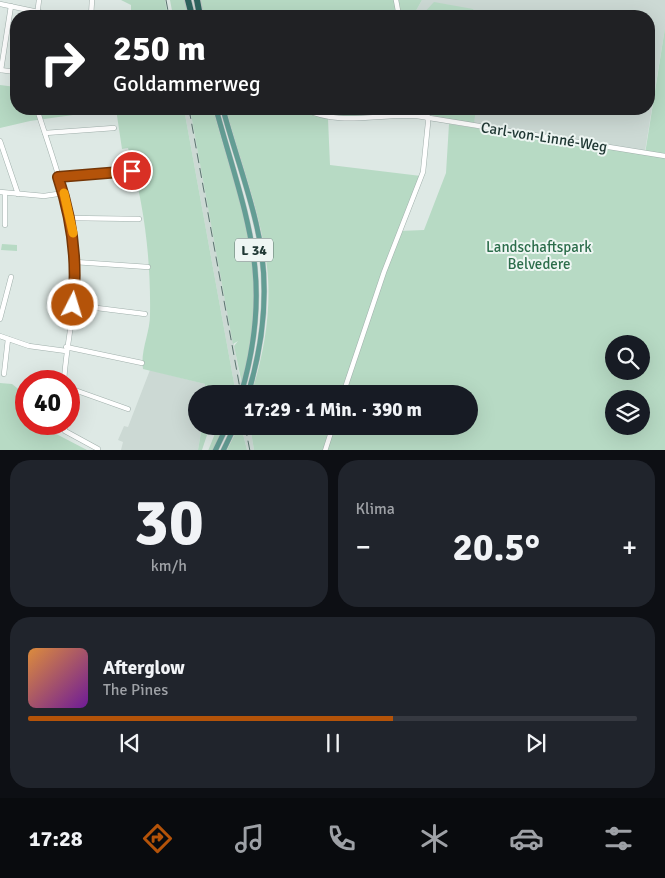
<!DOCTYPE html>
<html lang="de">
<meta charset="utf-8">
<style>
:root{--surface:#171b24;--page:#20242c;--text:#f1f3f6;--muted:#9ea1a6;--line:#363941;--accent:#b45309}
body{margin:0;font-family:Signika,sans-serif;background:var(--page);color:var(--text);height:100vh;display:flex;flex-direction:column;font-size:19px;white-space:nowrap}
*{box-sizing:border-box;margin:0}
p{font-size:16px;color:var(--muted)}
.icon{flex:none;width:28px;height:28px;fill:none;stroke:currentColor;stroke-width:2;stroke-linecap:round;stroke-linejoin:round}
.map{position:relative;height:450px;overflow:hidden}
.panel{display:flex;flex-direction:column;gap:10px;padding:10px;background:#0d0f14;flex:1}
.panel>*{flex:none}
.banner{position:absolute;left:10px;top:10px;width:645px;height:105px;border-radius:20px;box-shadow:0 5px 20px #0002;background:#202124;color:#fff;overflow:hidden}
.controls{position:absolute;left:605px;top:335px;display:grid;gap:10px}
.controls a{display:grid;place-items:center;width:45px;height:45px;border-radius:50%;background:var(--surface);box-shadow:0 5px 20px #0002;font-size:25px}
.speed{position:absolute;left:15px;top:370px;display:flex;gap:10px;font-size:25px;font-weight:700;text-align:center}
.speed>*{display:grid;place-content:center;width:65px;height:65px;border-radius:50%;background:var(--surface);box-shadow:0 5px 20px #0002;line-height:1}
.speed .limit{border:8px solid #d22;background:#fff;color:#111}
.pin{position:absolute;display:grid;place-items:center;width:42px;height:42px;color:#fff;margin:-21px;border:2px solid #fff;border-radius:50%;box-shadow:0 1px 5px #0007}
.me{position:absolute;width:55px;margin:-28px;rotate:5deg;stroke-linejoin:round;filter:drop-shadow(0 0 4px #0008)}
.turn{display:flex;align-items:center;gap:18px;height:105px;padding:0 20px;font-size:22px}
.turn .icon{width:65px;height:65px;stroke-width:2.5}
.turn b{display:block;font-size:35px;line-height:42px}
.big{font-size:38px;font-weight:700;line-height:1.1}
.panel .card{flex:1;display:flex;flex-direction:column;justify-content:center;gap:8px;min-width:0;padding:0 18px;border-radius:20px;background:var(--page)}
.panel .dial{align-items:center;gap:0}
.dial b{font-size:65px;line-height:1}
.song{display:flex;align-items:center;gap:15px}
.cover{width:60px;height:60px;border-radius:8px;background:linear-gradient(135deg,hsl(30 70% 55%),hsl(280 70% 35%))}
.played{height:5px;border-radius:2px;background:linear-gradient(90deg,var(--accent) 60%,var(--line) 60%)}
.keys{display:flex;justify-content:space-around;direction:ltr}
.heat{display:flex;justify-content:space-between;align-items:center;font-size:28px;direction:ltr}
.panel .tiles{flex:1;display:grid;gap:10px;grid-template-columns:1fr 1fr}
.card:last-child{grid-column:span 2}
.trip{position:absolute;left:188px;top:385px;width:290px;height:50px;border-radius:25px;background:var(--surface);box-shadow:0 5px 20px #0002;font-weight:700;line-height:50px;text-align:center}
.tabs{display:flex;height:80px;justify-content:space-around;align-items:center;background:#090b0e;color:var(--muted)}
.tabs .icon{width:35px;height:35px}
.tabs .on{color:var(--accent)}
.tabs b{font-size:22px;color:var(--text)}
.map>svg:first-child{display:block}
.built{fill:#ccd9d4}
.green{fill:#b7dac4;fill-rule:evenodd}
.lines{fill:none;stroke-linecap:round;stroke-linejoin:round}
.minor-casing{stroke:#a1b0ac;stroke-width:5.5}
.major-casing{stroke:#bcc3c2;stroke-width:6}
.highway-casing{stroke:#bcc3c2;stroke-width:8}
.minor{stroke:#fff;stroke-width:4.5}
.major{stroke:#639d94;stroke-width:5}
.highway{stroke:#2d635d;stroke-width:6}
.rail{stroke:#5a746f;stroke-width:1;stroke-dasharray:10 5;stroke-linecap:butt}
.route-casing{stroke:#753606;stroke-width:12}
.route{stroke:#b45309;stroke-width:9}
.slow{stroke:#f59e0b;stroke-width:9}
.labels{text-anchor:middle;stroke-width:4;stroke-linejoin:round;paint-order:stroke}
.shield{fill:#eef6f3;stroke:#5e716d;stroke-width:1}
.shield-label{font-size:14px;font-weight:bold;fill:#203834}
.street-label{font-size:15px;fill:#203834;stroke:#eef6f3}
.park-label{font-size:15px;fill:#2c6d4b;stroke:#eef6f3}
</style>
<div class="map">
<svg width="665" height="451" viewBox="0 0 665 451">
<rect width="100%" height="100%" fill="#dee9e5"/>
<g class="built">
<polygon points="422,0 665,0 665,28 645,151 434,118 431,109 649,109 649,16 413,16"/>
<polygon points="184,109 190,109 243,394 236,394"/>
<polygon points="150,370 205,384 205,394 196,394 196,426 202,426 198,450 121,450 123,442 118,440 124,426 128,427"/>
<polygon points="241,426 250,426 254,450 247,450"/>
</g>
<g class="green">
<polygon points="121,0 165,0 168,16 131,16 131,5"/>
<polygon points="170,0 186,0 189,16 173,16"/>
<polygon points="198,0 422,0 413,16 202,16"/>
<polygon points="434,2 473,9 477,16 421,16"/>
<path d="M665 28V450H254L250 426H469V394H251C264 355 272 308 267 267 262 216 239 158 226 109H426L424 115 394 114 328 119 330 165 421 176 399 231 424 230 446 173 449 124 645 154ZM614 344H641V371H614ZM614 399H641V426H614Z"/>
<path d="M0 85 16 87V109H184L236 394H205V384L143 369C140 351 150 333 150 315 151 259 144 202 128 148L122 149 116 109 30 121 0 128Z"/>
<path d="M190 109H213C226 157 244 206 252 256 259 299 252 343 242 384L234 346 238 341 233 344Z"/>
<polygon points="428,109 476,109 474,123 430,115"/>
<polygon points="2,244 17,245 17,251 1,250"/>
<polygon points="0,383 12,384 26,395 26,424 37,424 87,450 0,450"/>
<polygon points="202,426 210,426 202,450 198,450"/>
<polygon points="218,426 225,426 213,450 208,451"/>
<polygon points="239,426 241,426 247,450 227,450"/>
</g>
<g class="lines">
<defs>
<g id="minor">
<polyline points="396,0 399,16"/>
<polyline points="0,4 57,16"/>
<polyline points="37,16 39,0"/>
<polyline points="91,16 92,0"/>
<polyline points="0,70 16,72"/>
<polyline points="1,70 11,6"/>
<path d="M37 109C55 166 78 222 75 283 74 316 66 348 64 381"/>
<path d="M305 109C340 127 379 113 417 116L665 156"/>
<polyline points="45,133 114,128"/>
<polyline points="0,141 18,194"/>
<polyline points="58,177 132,171"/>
<polyline points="0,192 44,196 64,193"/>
<polyline points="70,218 139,219"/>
<polyline points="5,225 5,193"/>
<polyline points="75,262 148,267"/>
<polyline points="73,305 145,314"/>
<polyline points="0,319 11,277"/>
<polyline points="0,336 29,346 66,351"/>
<polyline points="66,347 142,363"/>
<polyline points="4,374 8,339"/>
<polyline points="69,388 128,409"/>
<polyline points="343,394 384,272 423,172 428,123 427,109"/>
<polyline points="64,424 65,431 98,449"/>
<polyline points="325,451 333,426"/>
</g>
<g id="major">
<path d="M216 109C246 218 275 279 241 394"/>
<path d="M223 109C233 147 247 184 256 223 270 280 265 338 248 394"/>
<polyline points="215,451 227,426"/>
<polyline points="223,451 235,426"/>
</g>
<g id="highway">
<polyline points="188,0 192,16"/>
<polyline points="197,0 200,16"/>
</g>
</defs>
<use href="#minor" class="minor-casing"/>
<use href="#major" class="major-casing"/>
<use href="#highway" class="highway-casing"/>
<use href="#minor" class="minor"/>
<use href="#major" class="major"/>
<use href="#highway" class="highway"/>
<g class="rail">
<polyline points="166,0 169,16"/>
<polyline points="189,109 241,394"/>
<polyline points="245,426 250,451"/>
</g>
</g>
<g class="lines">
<defs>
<path id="route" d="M73 305C78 260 72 219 58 177L132 171"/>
</defs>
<use href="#route" class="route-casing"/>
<use href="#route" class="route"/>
<polyline class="slow" points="64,193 73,233"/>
</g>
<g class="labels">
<rect class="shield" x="235" y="238.5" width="38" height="23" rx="4"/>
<g class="shield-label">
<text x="254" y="255">L 34</text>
</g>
<g class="street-label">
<text transform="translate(544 137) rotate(9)" y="5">Carl-von-Linné-Weg</text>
</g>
<g class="park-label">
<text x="539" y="252">Landschaftspark<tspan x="539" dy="17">Belvedere</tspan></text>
</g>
</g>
</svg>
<div class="controls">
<a><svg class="icon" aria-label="search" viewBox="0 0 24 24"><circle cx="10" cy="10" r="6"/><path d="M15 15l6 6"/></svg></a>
<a><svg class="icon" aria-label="layers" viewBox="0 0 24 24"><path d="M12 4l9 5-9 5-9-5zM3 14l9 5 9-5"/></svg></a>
</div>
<div class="speed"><div class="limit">40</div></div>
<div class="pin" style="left:132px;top:171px;background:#d93025"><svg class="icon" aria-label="arrive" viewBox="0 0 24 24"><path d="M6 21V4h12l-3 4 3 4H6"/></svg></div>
<svg class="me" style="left:73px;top:305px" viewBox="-20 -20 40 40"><circle r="17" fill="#b45309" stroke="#fff" stroke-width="3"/><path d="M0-11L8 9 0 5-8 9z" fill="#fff"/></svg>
<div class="trip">17:29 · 1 Min. · 390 m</div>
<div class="banner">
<div class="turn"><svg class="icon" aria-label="right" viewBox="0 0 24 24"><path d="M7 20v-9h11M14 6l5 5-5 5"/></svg><div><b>250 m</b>Goldammerweg</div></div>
</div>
</div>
<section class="panel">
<div class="tiles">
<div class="card dial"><b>30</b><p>km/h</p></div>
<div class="card"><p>Klima</p>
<div class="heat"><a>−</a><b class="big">20.5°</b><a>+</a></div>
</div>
<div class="card">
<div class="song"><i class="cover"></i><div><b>Afterglow</b><p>The Pines</p></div></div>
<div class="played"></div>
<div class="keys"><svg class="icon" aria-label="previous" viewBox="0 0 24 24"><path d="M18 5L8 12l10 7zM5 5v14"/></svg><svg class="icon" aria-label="pause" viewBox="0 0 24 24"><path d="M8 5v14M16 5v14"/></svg><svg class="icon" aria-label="next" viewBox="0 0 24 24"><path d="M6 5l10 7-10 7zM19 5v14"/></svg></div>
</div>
</div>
</section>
<nav class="tabs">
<b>17:28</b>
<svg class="icon on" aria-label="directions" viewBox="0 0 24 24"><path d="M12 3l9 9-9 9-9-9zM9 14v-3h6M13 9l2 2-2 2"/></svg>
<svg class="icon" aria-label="music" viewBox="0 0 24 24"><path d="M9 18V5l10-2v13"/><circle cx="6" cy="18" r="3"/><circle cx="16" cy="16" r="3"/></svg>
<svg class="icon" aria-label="phone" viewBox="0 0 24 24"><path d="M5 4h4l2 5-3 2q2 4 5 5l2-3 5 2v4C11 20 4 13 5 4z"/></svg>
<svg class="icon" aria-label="climate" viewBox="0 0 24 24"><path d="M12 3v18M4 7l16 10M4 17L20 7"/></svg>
<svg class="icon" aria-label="car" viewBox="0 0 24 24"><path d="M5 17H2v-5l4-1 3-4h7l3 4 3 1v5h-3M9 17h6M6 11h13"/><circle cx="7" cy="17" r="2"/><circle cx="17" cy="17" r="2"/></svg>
<svg class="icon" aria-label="filters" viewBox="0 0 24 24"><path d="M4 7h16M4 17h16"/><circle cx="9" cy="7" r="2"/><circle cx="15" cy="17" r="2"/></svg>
</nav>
